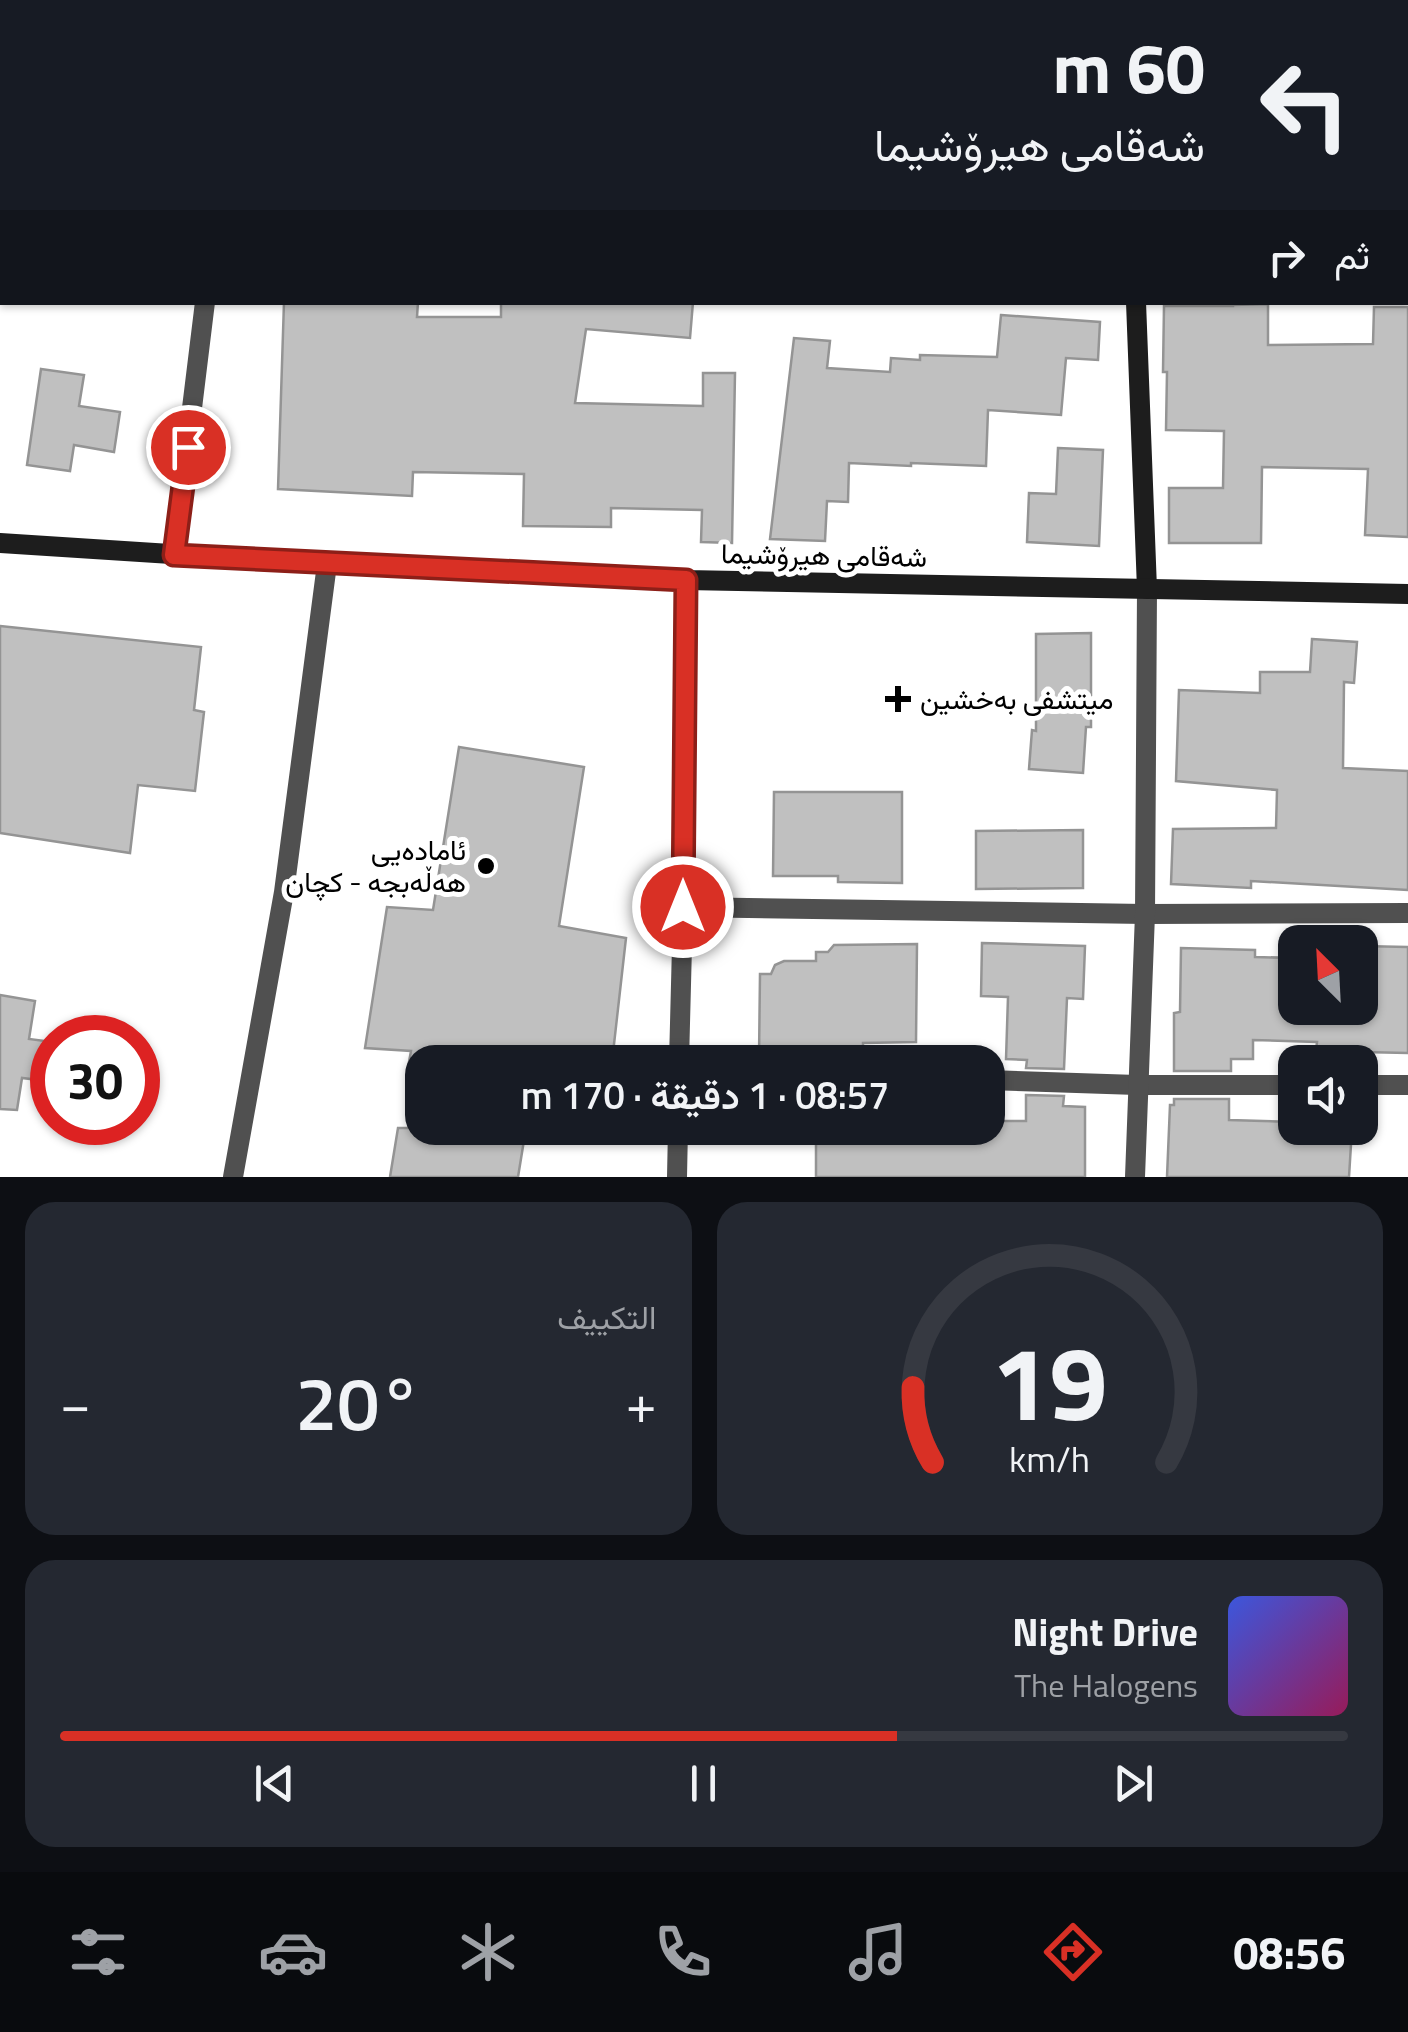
<!DOCTYPE html>
<html lang="ar">
<meta charset="utf-8">
<style>
:root{--surface:#171b24;--page:#242831;--text:#f1f3f6;--muted:#9ea1a6;--line:#363941;--accent:#d93025}
body{margin:0;font-family:"Titillium Web",Vazirmatn,sans-serif;background:var(--page);color:var(--text);direction:rtl;height:100vh;display:flex;flex-direction:column;font-size:38px;white-space:nowrap}
*{box-sizing:border-box;margin:0}
p{font-size:32px;color:var(--muted)}
.icon{flex:none;width:55px;height:55px;fill:none;stroke:currentColor;stroke-width:2;stroke-linecap:round;stroke-linejoin:round}
.map{position:relative;height:1177px;overflow:hidden;direction:ltr}
.sheet{display:flex;flex-direction:column;gap:25px;padding:25px;background:#0d0f14;flex:1}
.sheet>*{flex:none}
.guide{position:absolute;left:0px;top:0px;width:1410px;height:305px;box-shadow:0 2px 8px #0004;direction:rtl;background:#171b24;color:var(--text);overflow:hidden}
.needle{width:65px;rotate:336deg}
.controls{position:absolute;left:1278px;top:925px;display:grid;gap:20px}
.controls a{display:grid;place-items:center;width:100px;height:100px;border-radius:20px;background:var(--surface);box-shadow:0 2px 8px #0004;font-size:50px}
.speed{position:absolute;left:30px;top:1015px;display:flex;gap:20px;font-size:50px;font-weight:700;text-align:center}
.speed>*{display:grid;place-content:center;width:130px;height:130px;border-radius:50%;background:var(--surface);box-shadow:0 2px 8px #0004;line-height:1}
.speed .limit{border:15px solid #d22;background:#fff;color:#111}
.pin{position:absolute;display:grid;place-items:center;width:85px;height:85px;color:#fff;margin:-42px;border:5px solid #fff;border-radius:50%;box-shadow:0 2px 10px #0007}
.me{position:absolute;width:110px;margin:-55px;rotate:0deg;stroke-linejoin:round;filter:drop-shadow(0 0 8px #0008)}
.turn{display:flex;align-items:center;gap:35px;height:210px;padding:0 40px;font-size:45px}
.turn .icon{width:130px;height:130px;stroke-width:2.5}
.turn b{display:block;font-size:70px;line-height:85px}
.then{display:flex;align-items:center;height:95px;padding:0 40px;background:#0003;gap:20px;font-size:38px}
.big{font-size:75px;font-weight:600;line-height:1.1}
.sheet .widget{flex:1;display:flex;flex-direction:column;justify-content:center;gap:15px;min-width:0;padding:0 35px;border-radius:30px;background:var(--page)}
.sheet .dial{align-items:center;gap:0}
.dial svg{height:260px;overflow:visible;fill:none;stroke:var(--line);stroke-width:7;stroke-linecap:round;text-anchor:middle}
.dial text{fill:var(--text);stroke:none}
.song{display:flex;align-items:center;gap:30px}
.cover{width:120px;height:120px;border-radius:15px;background:linear-gradient(135deg,hsl(230 70% 55%),hsl(330 70% 35%))}
.played{height:10px;border-radius:5px;background:linear-gradient(90deg,var(--accent) 65%,var(--line) 65%)}
.keys{display:flex;justify-content:space-around;direction:ltr}
.heat{display:flex;justify-content:space-between;align-items:center;font-size:55px;direction:ltr}
.sheet .tiles{flex:1;display:grid;gap:25px;grid-template-columns:1fr 1fr}
.widget:last-child{grid-column:span 2}
.trip{position:absolute;left:405px;top:1045px;width:600px;height:100px;border-radius:30px;background:var(--surface);box-shadow:0 2px 8px #0004;font-weight:600;line-height:100px;text-align:center;direction:rtl}
.tab-bar{display:flex;height:160px;justify-content:space-around;align-items:center;background:#090b0e;color:var(--muted)}
.tab-bar .icon{width:70px;height:70px}
.tab-bar .current{color:var(--accent)}
.tab-bar b{font-size:45px;color:var(--text)}
.map>svg:first-child{display:block}
.building{fill:#c0c0c0;stroke:#949494;stroke-width:2.5}
.lines{fill:none;stroke-linecap:round;stroke-linejoin:round}
.lane{stroke:#505050;stroke-width:18}
.street{stroke:#505050;stroke-width:20}
.secondary{stroke:#1d1d1d;stroke-width:20}
.route-casing{stroke:#8d1f18;stroke-width:25}
.route{stroke:#d93025;stroke-width:18}
.poi-dot{fill:#000;stroke:#fff;stroke-width:4}
.labels{text-anchor:middle;stroke-width:10;stroke-linejoin:round;paint-order:stroke}
.street-label{font-size:28px;fill:#000;stroke:#fff}
.poi-label{font-size:28px;fill:#000;stroke:#fff;text-anchor:start}
</style>
<div class="map">
<svg width="1408" height="1177" viewBox="0 0 1408 1177">
<rect width="100%" height="100%" fill="#fff"/>
<g class="building">
<polygon points="284,302 418,302 417,317 501,317 501,303 693,302 690,338 586,329 575,403 703,406 703,373 735,373 732,543 701,542 702,510 611,508 611,527 523,526 524,474 413,472 412,496 278,489"/>
<polygon points="1268,304 1268,345 1373,344 1374,307 1408,307 1408,537 1365,535 1368,469 1262,467 1261,543 1169,543 1169,488 1223,488 1224,431 1166,430 1167,372 1163,372 1164,306 1233,306 1233,305"/>
<polygon points="1001,315 1100,322 1098,360 1066,358 1061,415 988,410 986,466 911,463 911,466 849,463 848,502 827,501 825,541 770,539 794,338 830,341 827,368 890,372 891,358 920,360 920,355 997,357"/>
<polygon points="41,369 84,375 79,406 120,412 114,452 74,445 70,471 27,465"/>
<polygon points="1058,448 1103,450 1099,546 1027,542 1029,493 1056,494"/>
<polygon points="0,626 201,647 194,710 204,712 195,791 138,785 130,853 0,833"/>
<polygon points="1091,633 1091,727 1086,727 1083,773 1029,769 1032,730 1036,731 1036,634"/>
<polygon points="1312,639 1357,642 1354,683 1344,682 1343,768 1408,771 1408,890 1251,881 1251,888 1171,884 1173,829 1276,828 1277,790 1176,781 1179,690 1260,693 1260,672 1310,672"/>
<polygon points="459,747 584,767 559,926 626,938 612,1062 409,1062 411,1051 365,1048 387,907 433,910"/>
<polygon points="774,792 902,792 902,883 838,882 838,876 773,876"/>
<polygon points="1083,830 1083,888 976,889 976,831"/>
<polygon points="982,943 1085,946 1083,999 1067,998 1064,1069 1026,1068 1027,1060 1006,1059 1008,997 981,996"/>
<polygon points="917,944 916,1042 863,1043 863,1058 759,1058 760,974 771,974 775,965 784,961 816,961 816,952 828,952 834,945"/>
<polygon points="1360,946 1408,947 1408,1053 1316,1051 1317,1042 1253,1040 1253,1059 1231,1059 1231,1071 1174,1071 1174,1013 1180,1012 1181,948 1255,950 1255,957 1295,958 1295,1008 1360,1008"/>
<polygon points="0,995 35,1001 29,1039 45,1041 39,1080 22,1078 17,1110 0,1109"/>
<polygon points="1026,1095 1064,1096 1063,1106 1085,1107 1085,1177 816,1177 816,1128 988,1128 988,1121 1026,1121"/>
<polygon points="1174,1099 1229,1099 1229,1120 1295,1122 1295,1128 1352,1128 1349,1177 1167,1177 1170,1105 1174,1105"/>
<polygon points="398,1128 526,1128 518,1177 390,1177"/>
</g>
<g class="lines">
<polyline class="lane" points="411,2 412,0"/>
<g class="street">
<polyline points="243,2 243,0"/>
<polyline points="708,2 708,0"/>
<polyline points="0,166 2,166"/>
<polyline points="174,555 205,302"/>
<polyline points="683,907 1145,914 1408,913"/>
<polyline points="679,1062 683,907 686,580"/>
<polyline points="988,1080 1137,1085 1295,1085"/>
<polyline points="1360,1085 1408,1085"/>
<polyline points="233,1177 284,892 327,564"/>
<polyline points="677,1177 678,1128"/>
<polyline points="1135,1177 1145,914 1147,589"/>
</g>
<g class="secondary">
<polyline points="1144,2 1144,0"/>
<polyline points="1136,302 1147,589"/>
<polyline points="0,543 327,564 686,580 1408,594"/>
</g>
</g>
<g class="lines">
<defs>
<polyline id="route" points="188,447 174,555 686,580 683,907"/>
</defs>
<use href="#route" class="route-casing"/>
<use href="#route" class="route"/>
</g>
<g class="poi-dot">
<path d="M893 684h10v10h10v10h-10v10h-10v-10h-10v-10h10z"/>
<circle cx="486" cy="866" r="10"/>
</g>
<g class="labels">
<g class="street-label">
<text transform="translate(824 555) rotate(1)" y="10">شەقامی هیرۆشیما</text>
</g>
<g class="poi-label">
<text x="920" y="709">میتشفی بەخشین</text>
<text x="466" y="860" text-anchor="end">ئامادەیی<tspan x="466" dy="32">هەڵەبجە - کچان</tspan></text>
</g>
</g>
</svg>
<div class="controls">
<a><svg class="needle" viewBox="-14 -14 28 28"><path d="M0-13l5 13h-10z" fill="#e53935"/><path d="M0 13l5-13h-10z" fill="#9ea1a6"/></svg></a>
<a><svg class="icon" aria-label="sound" viewBox="0 0 24 24"><path d="M4 9h4l5-4v14l-5-4H4zM17 9q2 3 0 6"/></svg></a>
</div>
<div class="speed"><div class="limit">30</div></div>
<div class="pin" style="left:188px;top:447px;background:#d93025"><svg class="icon" aria-label="arrive" viewBox="0 0 24 24"><path d="M6 21V4h12l-3 4 3 4H6"/></svg></div>
<svg class="me" style="left:683px;top:907px" viewBox="-20 -20 40 40"><circle r="17" fill="#d93025" stroke="#fff" stroke-width="3"/><path d="M0-11L8 9 0 5-8 9z" fill="#fff"/></svg>
<div class="trip">08:57 · 1 دقيقة · 170 m</div>
<div class="guide">
<div class="turn"><svg class="icon" aria-label="left" viewBox="0 0 24 24"><path d="M17 20v-9H6M10 6l-5 5 5 5"/></svg><div><b>60 m</b>شەقامی هیرۆشیما</div></div>
<div class="then">ثم<svg class="icon" aria-label="right" viewBox="0 0 24 24"><path d="M7 20v-9h11M14 6l5 5-5 5"/></svg></div>
</div>
</div>
<section class="sheet">
<div class="tiles">
<div class="widget dial"><svg viewBox="0 0 100 80">
<path d="M14 69A42 42 0 1 1 86 69"/>
<path d="M14 69A42 42 0 0 1 8 46" stroke="#d93025"/>
<text x="50" y="56" font-size="32" font-weight="700">19</text>
<text x="50" y="72" font-size="11">km/h</text>
</svg></div>
<div class="widget"><p>التكييف</p>
<div class="heat"><a>−</a><b class="big">20°</b><a>+</a></div>
</div>
<div class="widget">
<div class="song"><i class="cover"></i><div><b>Night Drive</b><p>The Halogens</p></div></div>
<div class="played"></div>
<div class="keys"><svg class="icon" aria-label="previous" viewBox="0 0 24 24"><path d="M18 5L8 12l10 7zM5 5v14"/></svg><svg class="icon" aria-label="pause" viewBox="0 0 24 24"><path d="M8 5v14M16 5v14"/></svg><svg class="icon" aria-label="next" viewBox="0 0 24 24"><path d="M6 5l10 7-10 7zM19 5v14"/></svg></div>
</div>
</div>
</section>
<nav class="tab-bar">
<b>08:56</b>
<svg class="icon current" aria-label="directions" viewBox="0 0 24 24"><path d="M12 3l9 9-9 9-9-9zM9 14v-3h6M13 9l2 2-2 2"/></svg>
<svg class="icon" aria-label="music" viewBox="0 0 24 24"><path d="M9 18V5l10-2v13"/><circle cx="6" cy="18" r="3"/><circle cx="16" cy="16" r="3"/></svg>
<svg class="icon" aria-label="phone" viewBox="0 0 24 24"><path d="M5 4h4l2 5-3 2q2 4 5 5l2-3 5 2v4C11 20 4 13 5 4z"/></svg>
<svg class="icon" aria-label="climate" viewBox="0 0 24 24"><path d="M12 3v18M4 7l16 10M4 17L20 7"/></svg>
<svg class="icon" aria-label="car" viewBox="0 0 24 24"><path d="M5 17H2v-5l4-1 3-4h7l3 4 3 1v5h-3M9 17h6M6 11h13"/><circle cx="7" cy="17" r="2"/><circle cx="17" cy="17" r="2"/></svg>
<svg class="icon" aria-label="filters" viewBox="0 0 24 24"><path d="M4 7h16M4 17h16"/><circle cx="9" cy="7" r="2"/><circle cx="15" cy="17" r="2"/></svg>
</nav>
